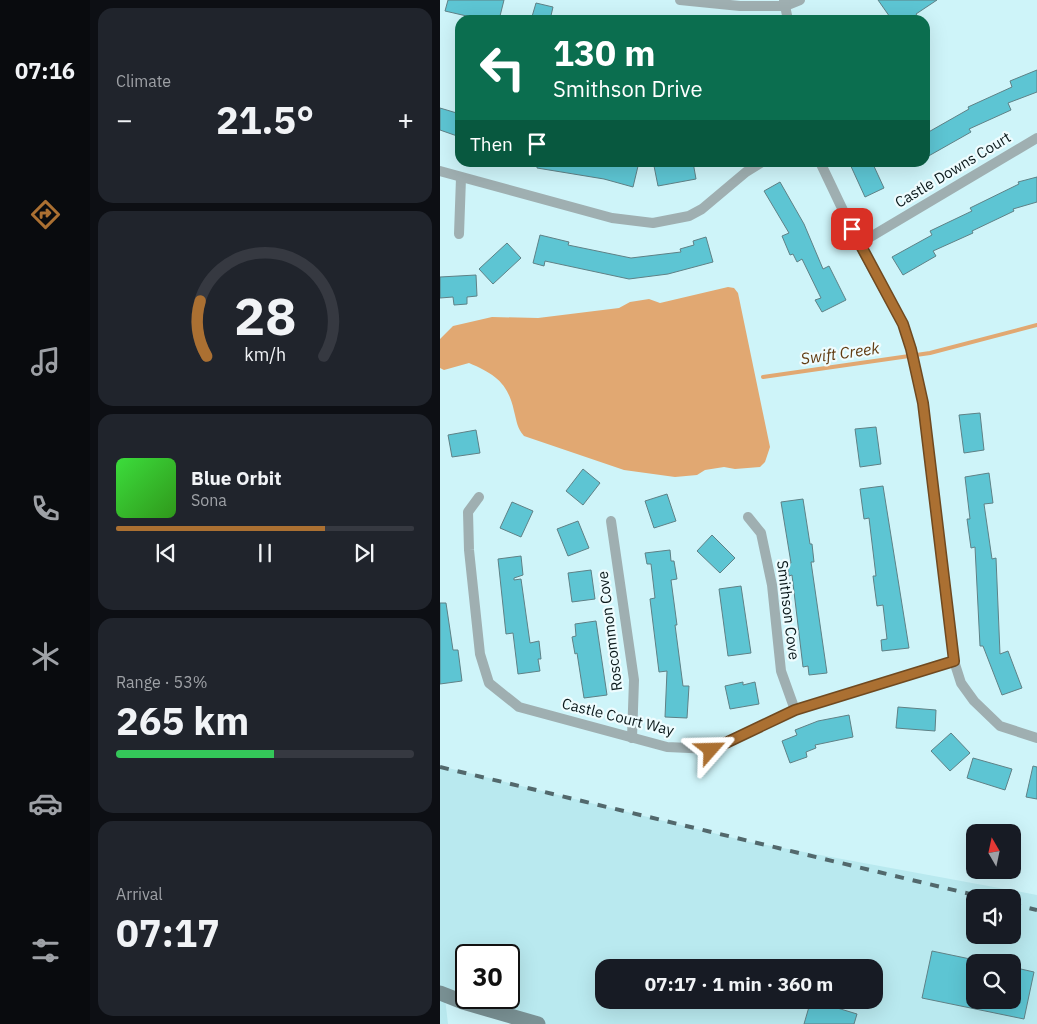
<!DOCTYPE html>
<meta charset="utf-8">
<style>
:root{--surface:#171b24;--page:#20242c;--text:#f1f3f6;--muted:#9ea1a6;--line:#363941;--accent:#ab7032}
body{margin:0;font-family:"IBM Plex Sans",sans-serif;background:var(--page);color:var(--text);height:100vh;display:flex;flex-direction:column;font-size:19px;white-space:nowrap}
*{box-sizing:border-box;margin:0}
p{font-size:16px;color:var(--muted)}
.icon{flex:none;width:28px;height:28px;fill:none;stroke:currentColor;stroke-width:2;stroke-linecap:round;stroke-linejoin:round}
.map{position:relative;flex:1;overflow:hidden}
.panel{display:flex;flex-direction:column;gap:8px;padding:8px;background:#0d0f14;width:350px}
.panel>*{flex:none}
.top-card{position:absolute;left:15px;top:15px;width:475px;height:152px;border-radius:15px;box-shadow:0 5px 20px #0002;background:#0b6e4f;color:#fff;overflow:hidden}
.needle{width:32px;rotate:351deg}
.buttons{position:absolute;left:526px;top:824px;display:grid;gap:10px}
.buttons a{display:grid;place-items:center;width:55px;height:55px;border-radius:10px;background:var(--surface);box-shadow:0 5px 20px #0002;font-size:25px}
.speed{position:absolute;left:15px;top:944px;display:flex;gap:10px;font-size:25px;font-weight:700;text-align:center}
.speed>*{display:grid;place-content:center;width:65px;height:65px;border-radius:50%;background:var(--surface);box-shadow:0 5px 20px #0002;line-height:1}
.speed .limit{border:2px solid #111;border-radius:8px;background:#fff;color:#111}
.pin{position:absolute;display:grid;place-items:center;width:42px;height:42px;color:#fff;margin:-21px;border-radius:10px;box-shadow:0 2px 8px #0006}
.me{position:absolute;width:55px;margin:-28px;rotate:65deg;stroke-linejoin:round;filter:drop-shadow(0 0 4px #0008)}
.turn{display:flex;align-items:center;gap:18px;height:105px;padding:0 15px;font-size:22px}
.turn .icon{width:65px;height:65px;stroke-width:2.5}
.turn b{display:block;font-size:35px;line-height:42px}
.then{display:flex;align-items:center;height:48px;padding:0 15px;background:#0003;gap:10px;font-size:19px}
.big{font-size:38px;font-weight:700;line-height:1.1}
.panel .widget{flex:1;display:flex;flex-direction:column;justify-content:center;gap:8px;min-width:0;padding:0 18px;border-radius:15px;background:var(--page)}
.panel .dial{align-items:center;gap:0}
.dial svg{height:130px;overflow:visible;fill:none;stroke:var(--line);stroke-width:7;stroke-linecap:round;text-anchor:middle}
.dial text{fill:var(--text);stroke:none}
.song{display:flex;align-items:center;gap:15px}
.cover{width:60px;height:60px;border-radius:8px;background:linear-gradient(135deg,hsl(120 70% 55%),hsl(110 70% 35%))}
.played{height:5px;border-radius:2px;background:linear-gradient(90deg,var(--accent) 70%,var(--line) 70%)}
.keys{display:flex;justify-content:space-around;direction:ltr}
.heat{display:flex;justify-content:space-between;align-items:center;font-size:28px;direction:ltr}
.charge{height:8px;border-radius:4px;background:linear-gradient(90deg,#34c759 53%,var(--line) 0)}
.trip{position:absolute;left:155px;top:959px;width:288px;height:50px;border-radius:15px;background:var(--surface);box-shadow:0 5px 20px #0002;font-weight:700;line-height:50px;text-align:center}
main{display:flex;flex:1;min-height:0}
.dock{display:flex;flex-direction:column;width:90px;justify-content:space-around;align-items:center;background:#090b0e;color:var(--muted)}
.dock .icon{width:35px;height:35px}
.dock .current{color:var(--accent)}
.dock b{font-size:22px;color:var(--text)}
.map>svg:first-child{display:block}
.built{fill:#b9e9ef;fill-rule:evenodd}
.water{fill:#e1a872}
.lines{fill:none;stroke-linecap:round;stroke-linejoin:round}
.stream{stroke:#e1a872;stroke-width:4}
.building{fill:#5dc5d3;stroke:#5f8186}
.minor{stroke:#9fafb1;stroke-width:10}
.secondary{stroke:#7a9194;stroke-width:15}
.rail{stroke:#52686c;stroke-width:4;stroke-dasharray:9 9;stroke-linecap:butt}
.route-casing{stroke:#6f4920;stroke-width:12}
.route{stroke:#ab7032;stroke-width:9}
.labels{text-anchor:middle;stroke-width:4.5;stroke-linejoin:round;paint-order:stroke}
.street-label{font-size:15px;fill:#0b191b;stroke:#eefcfe}
.water-label{font-size:16px;font-style:italic;fill:#613b11;stroke:#eefcfe}
</style>
<main>
<nav class="dock">
<b>07:16</b>
<svg class="icon current" aria-label="directions" viewBox="0 0 24 24"><path d="M12 3l9 9-9 9-9-9zM9 14v-3h6M13 9l2 2-2 2"/></svg>
<svg class="icon" aria-label="music" viewBox="0 0 24 24"><path d="M9 18V5l10-2v13"/><circle cx="6" cy="18" r="3"/><circle cx="16" cy="16" r="3"/></svg>
<svg class="icon" aria-label="phone" viewBox="0 0 24 24"><path d="M5 4h4l2 5-3 2q2 4 5 5l2-3 5 2v4C11 20 4 13 5 4z"/></svg>
<svg class="icon" aria-label="climate" viewBox="0 0 24 24"><path d="M12 3v18M4 7l16 10M4 17L20 7"/></svg>
<svg class="icon" aria-label="car" viewBox="0 0 24 24"><path d="M5 17H2v-5l4-1 3-4h7l3 4 3 1v5h-3M9 17h6M6 11h13"/><circle cx="7" cy="17" r="2"/><circle cx="17" cy="17" r="2"/></svg>
<svg class="icon" aria-label="filters" viewBox="0 0 24 24"><path d="M4 7h16M4 17h16"/><circle cx="9" cy="7" r="2"/><circle cx="15" cy="17" r="2"/></svg>
</nav>
<section class="panel">
<div class="widget"><p>Climate</p>
<div class="heat"><a>−</a><b class="big">21.5°</b><a>+</a></div>
</div>
<div class="widget dial"><svg viewBox="0 0 100 80">
<path d="M14 69A42 42 0 1 1 86 69"/>
<path d="M14 69A42 42 0 0 1 10 35" stroke="#ab7032"/>
<text x="50" y="56" font-size="32" font-weight="700">28</text>
<text x="50" y="72" font-size="11">km/h</text>
</svg></div>
<div class="widget">
<div class="song"><i class="cover"></i><div><b>Blue Orbit</b><p>Sona</p></div></div>
<div class="played"></div>
<div class="keys"><svg class="icon" aria-label="previous" viewBox="0 0 24 24"><path d="M18 5L8 12l10 7zM5 5v14"/></svg><svg class="icon" aria-label="pause" viewBox="0 0 24 24"><path d="M8 5v14M16 5v14"/></svg><svg class="icon" aria-label="next" viewBox="0 0 24 24"><path d="M6 5l10 7-10 7zM19 5v14"/></svg></div>
</div>
<div class="widget"><p>Range · 53%</p><b class="big">265 km</b><div class="charge"></div></div>
<div class="widget"><p>Arrival</p><b class="big">07:17</b></div>
</section>
<div class="map">
<svg width="597" height="1024" viewBox="0 0 597 1024">
<rect width="100%" height="100%" fill="#cef4f9"/>
<path class="built" d="M0 766 310 842 597 895V1024H88L5 998 8 1024H0ZM535 898H572V935H535ZM26 955H69V998H26ZM535 962H572V1000H535ZM164 968H434V1000H164Z"/>
<path class="water" d="M288 287 294 288 298 293 330 447 325 462 320 467 295 469 284 467 265 470 257 475 235 477 184 470 84 436C77 428 77 422 74 411 68 383 55 374 29 363L4 370 0 368V339L13 326 52 317 98 318 179 308 190 302 209 299 220 303Z"/>
<g class="lines">
<polyline class="stream" points="323,377 490,353 597,325"/>
</g>
<g class="building">
<polygon points="8,0 64,0 59,20 44,20 5,11"/>
<polygon points="438,0 497,0 476,14 480,20 452,20"/>
<polygon points="96,3 113,7 110,20 91,20"/>
<polygon points="597,70 597,92 568,103 571,110 529,129 531,132 485,158 485,134 529,109 528,107 572,87 570,81"/>
<polygon points="0,108 20,114 20,137 0,130"/>
<polygon points="97,162 199,162 193,187 164,179 97,168"/>
<polygon points="233,162 253,162 256,179 218,186 214,166"/>
<polygon points="409,162 432,162 444,188 425,197"/>
<polygon points="597,177 597,202 573,209 574,211 532,231 533,233 493,251 496,256 463,275 452,257 492,235 490,231 532,211 530,208 579,184 578,182"/>
<polygon points="340,182 364,224 383,269 389,266 406,300 382,312 375,300 381,298 362,259 357,262 353,254 350,255 342,236 349,233 324,191"/>
<polygon points="100,235 129,242 128,245 191,258 241,252 240,249 254,245 253,241 266,237 273,262 228,274 189,279 105,261 104,266 93,263"/>
<polygon points="67,243 81,258 53,284 39,269"/>
<polygon points="36,275 37,296 27,297 27,304 14,305 13,297 0,298 0,277"/>
<polygon points="540,413 544,450 524,453 519,415"/>
<polygon points="436,427 441,464 420,467 415,429"/>
<polygon points="36,430 40,453 12,457 8,435"/>
<polygon points="143,469 160,483 143,505 126,491"/>
<polygon points="549,473 553,503 544,504 552,559 556,558 560,654 568,651 582,688 562,695 543,646 540,646 535,547 531,548 527,519 530,519 525,477"/>
<polygon points="443,486 469,648 442,651 441,640 447,639 443,605 437,606 433,576 436,576 429,518 424,519 420,489"/>
<polygon points="227,494 236,521 214,528 205,501"/>
<polygon points="363,499 370,544 372,544 374,562 371,562 387,673 369,675 368,666 363,667 352,575 349,576 347,564 351,563 341,502"/>
<polygon points="72,502 93,511 81,537 60,528"/>
<polygon points="138,521 149,548 128,556 117,529"/>
<polygon points="272,535 295,558 280,573 257,551"/>
<polygon points="230,550 231,561 234,561 237,579 231,580 237,625 235,625 243,686 249,686 247,718 225,717 227,671 219,672 210,599 215,598 211,564 207,564 205,553"/>
<polygon points="81,556 83,575 74,578 74,580 81,579 90,643 99,641 101,659 98,659 100,671 78,674 73,633 66,634 58,559"/>
<polygon points="151,570 155,599 132,602 128,573"/>
<polygon points="301,586 311,653 288,656 279,589"/>
<polygon points="0,603 6,603 13,650 18,650 22,681 0,684"/>
<polygon points="156,621 167,695 144,698 137,653 135,654 132,637 136,636 135,624"/>
<polygon points="303,682 303,685 315,682 319,704 290,709 285,686"/>
<polygon points="458,707 496,710 495,731 456,728"/>
<polygon points="409,715 413,737 375,745 376,748 366,752 367,757 350,763 342,741 357,735 355,730 378,721"/>
<polygon points="511,733 530,753 510,771 491,751"/>
<polygon points="533,758 572,769 565,790 527,778"/>
<polygon points="593,766 597,767 597,799 586,797"/>
<polygon points="492,951 535,960 535,1000 572,1000 572,967 594,972 584,1019 482,998"/>
<polygon points="371,1000 417,1014 414,1024 364,1024"/>
</g>
<g class="lines">
<g class="minor">
<polyline points="240,0 300,6 345,6 360,0"/>
<polyline points="344,1 348,20"/>
<polyline points="380,162 420,246 463,324 471,349 483,403 514,661 521,683 534,701 560,726 597,738"/>
<polyline points="0,171 172,218 213,223 249,216 262,209 306,172 322,162"/>
<polyline points="19,234 21,178"/>
<polyline points="420,246 422,242 597,138"/>
<polyline points="39,497 28,512 29,550 40,654 49,683 79,707 227,747 271,749 355,710 514,661"/>
<polyline points="308,517 321,533 332,585 341,671 355,710"/>
<polyline points="171,521 194,680 192,738"/>
</g>
<polyline class="secondary" points="0,993 23,1002 98,1024"/>
<g class="rail">
<polyline points="0,767 547,898"/>
<polyline points="572,904 597,910"/>
</g>
</g>
<g class="lines">
<defs>
<polyline id="route" points="271,750 355,710 514,661 483,403 471,349 463,324 412,229"/>
</defs>
<use href="#route" class="route-casing"/>
<use href="#route" class="route"/>
</g>
<g class="labels">
<g class="street-label">
<text transform="translate(513 170) rotate(-31)" y="5">Castle Downs Court</text>
<text transform="translate(348 610) rotate(83)" y="5">Smithson Cove</text>
<text transform="translate(170 631) rotate(-97)" y="5">Roscommon Cove</text>
<text transform="translate(178 717) rotate(14)" y="5">Castle Court Way</text>
</g>
<g class="water-label">
<text transform="translate(400 353) rotate(-8)" y="6">Swift Creek</text>
</g>
</g>
</svg>
<div class="buttons">
<a><svg class="needle" viewBox="-14 -14 28 28"><path d="M0-13l5 13h-10z" fill="#e53935"/><path d="M0 13l5-13h-10z" fill="#9ea1a6"/></svg></a>
<a><svg class="icon" aria-label="sound" viewBox="0 0 24 24"><path d="M4 9h4l5-4v14l-5-4H4zM17 9q2 3 0 6"/></svg></a>
<a><svg class="icon" aria-label="search" viewBox="0 0 24 24"><circle cx="10" cy="10" r="6"/><path d="M15 15l6 6"/></svg></a>
</div>
<div class="speed"><div class="limit">30</div></div>
<div class="pin" style="left:412px;top:229px;background:#d93025"><svg class="icon" aria-label="arrive" viewBox="0 0 24 24"><path d="M6 21V4h12l-3 4 3 4H6"/></svg></div>
<svg class="me" style="left:271px;top:750px" viewBox="-20 -20 40 40"><path d="M0-17L14 15 0 8-14 15z" fill="#ab7032" stroke="#fff" stroke-width="4"/></svg>
<div class="trip">07:17 · 1 min · 360 m</div>
<div class="top-card">
<div class="turn"><svg class="icon" aria-label="left" viewBox="0 0 24 24"><path d="M17 20v-9H6M10 6l-5 5 5 5"/></svg><div><b>130 m</b>Smithson Drive</div></div>
<div class="then">Then<svg class="icon" aria-label="arrive" viewBox="0 0 24 24"><path d="M6 21V4h12l-3 4 3 4H6"/></svg></div>
</div>
</div>
</main>
